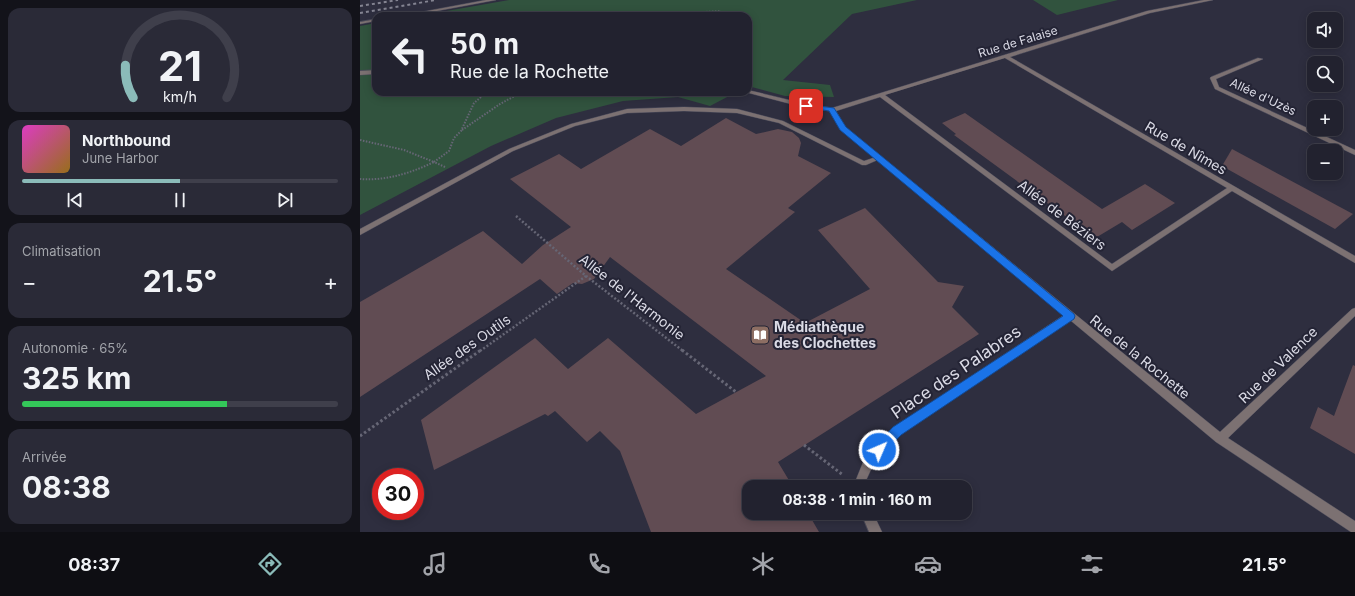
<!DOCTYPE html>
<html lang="fr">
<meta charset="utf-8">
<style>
:root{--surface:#22222f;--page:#2a2a37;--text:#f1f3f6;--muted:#a2a4aa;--line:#3f3f4b;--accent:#8bbbb9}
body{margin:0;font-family:Inter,sans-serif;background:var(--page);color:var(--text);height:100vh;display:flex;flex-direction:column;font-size:15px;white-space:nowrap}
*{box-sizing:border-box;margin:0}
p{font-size:13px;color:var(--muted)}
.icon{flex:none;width:22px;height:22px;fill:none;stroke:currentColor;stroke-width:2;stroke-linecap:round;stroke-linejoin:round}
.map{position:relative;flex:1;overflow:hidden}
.sheet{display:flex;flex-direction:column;gap:8px;padding:8px;background:#13131a;width:360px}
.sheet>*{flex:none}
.banner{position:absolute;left:12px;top:12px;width:380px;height:84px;border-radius:12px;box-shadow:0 2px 10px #0003,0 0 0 1px var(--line);background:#22222f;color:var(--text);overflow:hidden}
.fabs{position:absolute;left:947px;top:12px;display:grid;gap:8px}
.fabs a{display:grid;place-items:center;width:36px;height:36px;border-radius:8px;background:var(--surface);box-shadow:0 2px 10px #0003,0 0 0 1px var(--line);font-size:20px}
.speed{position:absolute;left:12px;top:468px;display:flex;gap:8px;font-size:20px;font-weight:700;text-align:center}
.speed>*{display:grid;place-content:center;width:52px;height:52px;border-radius:50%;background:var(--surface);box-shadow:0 2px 10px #0003,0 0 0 1px var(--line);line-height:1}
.speed .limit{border:6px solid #d22;background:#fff;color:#111}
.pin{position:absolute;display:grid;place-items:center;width:34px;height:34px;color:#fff;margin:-17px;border-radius:8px;box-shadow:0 2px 6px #0006}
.me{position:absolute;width:44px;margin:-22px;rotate:45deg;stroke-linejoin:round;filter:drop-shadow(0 0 3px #0008)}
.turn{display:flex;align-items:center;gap:14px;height:84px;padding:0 12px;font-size:18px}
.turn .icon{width:52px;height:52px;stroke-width:2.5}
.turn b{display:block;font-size:28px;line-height:34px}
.big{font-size:30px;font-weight:700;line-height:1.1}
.sheet .card{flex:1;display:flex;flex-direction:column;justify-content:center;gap:6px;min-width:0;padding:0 14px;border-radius:12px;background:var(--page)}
.sheet .dial{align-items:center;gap:0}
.dial svg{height:104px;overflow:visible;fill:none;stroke:var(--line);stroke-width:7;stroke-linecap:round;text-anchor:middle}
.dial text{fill:var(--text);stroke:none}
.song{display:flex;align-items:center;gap:12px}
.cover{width:48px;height:48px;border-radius:6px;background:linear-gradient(135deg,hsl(310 70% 55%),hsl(40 70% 35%))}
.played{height:4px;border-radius:2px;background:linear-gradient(90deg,var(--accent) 50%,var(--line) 50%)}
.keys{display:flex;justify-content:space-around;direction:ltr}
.heat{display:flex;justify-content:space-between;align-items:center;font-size:22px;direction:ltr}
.charge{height:6px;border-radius:3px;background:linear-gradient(90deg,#34c759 65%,var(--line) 0)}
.trip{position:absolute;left:382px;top:480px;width:230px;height:40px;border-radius:12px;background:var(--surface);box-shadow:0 2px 10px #0003,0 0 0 1px var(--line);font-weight:700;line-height:40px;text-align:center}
.tab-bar{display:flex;height:64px;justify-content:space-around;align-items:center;background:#0e0e13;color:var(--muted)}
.tab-bar .icon{width:28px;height:28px}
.tab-bar .current{color:var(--accent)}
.tab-bar b{font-size:18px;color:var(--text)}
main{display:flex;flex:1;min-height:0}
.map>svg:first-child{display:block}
.green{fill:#31533e}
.building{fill:#614c53}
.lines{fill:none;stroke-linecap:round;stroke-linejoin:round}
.lane-casing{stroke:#4a4a5a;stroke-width:1}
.street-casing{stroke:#4a4a5a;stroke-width:1}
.path-far3{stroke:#666675;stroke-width:1.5;stroke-dasharray:1.5 1.5;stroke-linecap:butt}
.path-far2{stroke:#666675;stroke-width:2;stroke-dasharray:1.5 1.5;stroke-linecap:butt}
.path-far1{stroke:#666675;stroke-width:2.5;stroke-dasharray:2 2;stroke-linecap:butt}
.path{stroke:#666675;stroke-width:3;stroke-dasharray:2.5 2.5;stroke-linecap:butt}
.lane{fill:#7c7172;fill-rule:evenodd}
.street{fill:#7c7172;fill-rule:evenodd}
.rail{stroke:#848492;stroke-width:2;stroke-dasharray:3 3;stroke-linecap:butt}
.route{fill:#1a73e8;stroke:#114b97}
.labels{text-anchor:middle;stroke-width:4;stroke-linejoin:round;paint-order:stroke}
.far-street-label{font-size:12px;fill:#dbdbe6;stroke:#242435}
.street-label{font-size:14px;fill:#dbdbe6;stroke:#242435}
.poi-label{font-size:14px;font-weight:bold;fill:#dbdbe6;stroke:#242435;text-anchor:start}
.near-street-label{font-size:17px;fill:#dbdbe6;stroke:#242435}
</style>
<main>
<section class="sheet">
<div class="card dial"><svg viewBox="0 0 100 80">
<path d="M14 69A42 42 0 1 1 86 69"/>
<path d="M14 69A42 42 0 0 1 8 44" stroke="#8bbbb9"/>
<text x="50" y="56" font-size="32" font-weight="700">21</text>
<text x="50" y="72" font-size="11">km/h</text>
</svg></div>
<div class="card">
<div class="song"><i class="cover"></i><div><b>Northbound</b><p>June Harbor</p></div></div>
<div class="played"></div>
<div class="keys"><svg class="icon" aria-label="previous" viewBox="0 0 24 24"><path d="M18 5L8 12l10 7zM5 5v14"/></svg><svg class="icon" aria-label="pause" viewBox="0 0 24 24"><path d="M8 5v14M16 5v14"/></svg><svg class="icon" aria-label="next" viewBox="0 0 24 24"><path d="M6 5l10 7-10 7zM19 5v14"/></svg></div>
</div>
<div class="card"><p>Climatisation</p>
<div class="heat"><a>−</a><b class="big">21.5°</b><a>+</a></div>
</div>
<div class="card"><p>Autonomie · 65%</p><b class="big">325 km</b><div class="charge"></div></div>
<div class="card"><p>Arrivée</p><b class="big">08:38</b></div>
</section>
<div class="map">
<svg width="995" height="532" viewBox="0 0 995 532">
<rect width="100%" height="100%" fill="#2e2e3f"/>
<g class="green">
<polygon points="149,0 557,0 492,14 423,80 470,85 474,97 425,96 388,86 388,16 58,16"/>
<polygon points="673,0 758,0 697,15"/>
<polygon points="16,23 16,92 361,92 371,95 350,106 318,97 263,101 196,118 131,146 0,215 0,26"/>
</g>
<g class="building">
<polygon points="605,113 742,209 785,184 815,203 772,230 762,222 737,237 721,225 719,226 665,187 594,135 596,134 582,123"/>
<polygon points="366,118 396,134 418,129 432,132 439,138 441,143 438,156 471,173 428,208 435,212 366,269 445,323 510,289 458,230 505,208 578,282 604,286 592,307 619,334 418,462 433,487 389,487 389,513 448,513 459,532 291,532 260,451 240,431 227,442 195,411 188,416 185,414 74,470 61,420 175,338 208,369 248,338 336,414 406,376 250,257 234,279 222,284 213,283 197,294 180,279 0,397 0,302 123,231 162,264 183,245 211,227 150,179 199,154 221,169 290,129 321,146"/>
<polygon points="872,149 993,214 975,229 862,166"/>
<polygon points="993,365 995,366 995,454 950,428 958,407 974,416"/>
</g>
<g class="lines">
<defs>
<g id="lane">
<polygon points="898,58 903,59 856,79 859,87 995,150 995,155 855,89 850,78 851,77"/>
<polygon points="324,107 377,109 423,121 504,161 519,156 522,158 506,165 502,165 419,123 377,113 324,111 267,113 215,126 153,151 0,235 0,229 149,149 211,124 267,109"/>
</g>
<g id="street">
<polygon points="126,0 136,0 50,16 40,16"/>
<path d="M844 0H853L790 13 650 57 995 256V263L872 191 752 271 520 97 476 111 485 127 860 432 992 309 995 308V316L868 438 995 521V532H991L856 442 710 320 541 434 514 463 503 487H493L506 455 533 428 704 315 481 129 470 111 446 108 385 92H388V90L446 104 472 108 787 11ZM645 58 867 188 752 264 525 95Z"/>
<polygon points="16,19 16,21 0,24 0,22"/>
<polygon points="16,70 16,74 0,75 0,71"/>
<polygon points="501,513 513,513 522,532 509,532"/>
</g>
</defs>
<use href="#lane" class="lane-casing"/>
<use href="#street" class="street-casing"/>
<polyline class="path-far3" points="244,16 361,11"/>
<g class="path-far2">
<polyline points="102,130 140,104 162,92"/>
<path d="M0 140 44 150 74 162C51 173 26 181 0 179"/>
<polyline points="85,167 74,162 89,151 94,138 101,131 114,103 127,92"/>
</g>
<g class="path-far1">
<polyline points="156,216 226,276 323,351"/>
<polyline points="120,351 226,276"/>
</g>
<g class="path">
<polyline points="322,350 376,392"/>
<polyline points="0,436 121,350"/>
<polyline points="444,445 483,475"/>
</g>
<use href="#lane" class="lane"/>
<use href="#street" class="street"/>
<g class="rail">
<polyline points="0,6 38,0"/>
<polyline points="0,13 76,0"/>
</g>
</g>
<polygon class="route" points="444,104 474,108 486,127 714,314 715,316 714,319 541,435 523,454 519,455 515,454 513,450 515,446 533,427 703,316 480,130 469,111 444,107"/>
<defs>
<symbol id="library-square" viewBox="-11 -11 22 22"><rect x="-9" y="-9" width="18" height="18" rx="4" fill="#8d6e63" stroke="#242435"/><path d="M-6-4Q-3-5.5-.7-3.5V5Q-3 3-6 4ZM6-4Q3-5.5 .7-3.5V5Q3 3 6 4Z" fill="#fff"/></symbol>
</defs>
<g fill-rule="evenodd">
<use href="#library-square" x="389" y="324" width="22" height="22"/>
</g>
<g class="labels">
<g class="far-street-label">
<text transform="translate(658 42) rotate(-17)" y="4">Rue de Falaise</text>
<text transform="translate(903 97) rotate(25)" y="4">Allée d'Uzès</text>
</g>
<g class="street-label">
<text transform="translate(826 148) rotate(30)" y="5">Rue de Nîmes</text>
<text transform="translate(702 215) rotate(37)" y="5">Allée de Béziers</text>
<text transform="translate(272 297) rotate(38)" y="5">Allée de l'Harmonie</text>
<text transform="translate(107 347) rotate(-35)" y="5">Allée des Outils</text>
<text transform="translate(780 357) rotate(39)" y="5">Rue de la Rochette</text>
<text transform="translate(918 365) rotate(-44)" y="5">Rue de Valence</text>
</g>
<g class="poi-label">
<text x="414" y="332">Médiathèque<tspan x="414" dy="16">des Clochettes</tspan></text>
</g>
<g class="near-street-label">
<text transform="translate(596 372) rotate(-34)" y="6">Place des Palabres</text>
</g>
</g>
</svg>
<div class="fabs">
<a><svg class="icon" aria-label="sound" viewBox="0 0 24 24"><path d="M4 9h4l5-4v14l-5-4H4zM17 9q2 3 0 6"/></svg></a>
<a><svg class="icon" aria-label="search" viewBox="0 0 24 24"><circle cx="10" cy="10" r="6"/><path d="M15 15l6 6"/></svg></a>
<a>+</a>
<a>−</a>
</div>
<div class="speed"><div class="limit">30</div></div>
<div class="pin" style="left:446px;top:106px;background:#d93025"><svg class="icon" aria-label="arrive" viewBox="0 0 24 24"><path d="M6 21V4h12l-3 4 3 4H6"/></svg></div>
<svg class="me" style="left:519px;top:450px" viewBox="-20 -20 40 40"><circle r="17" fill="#1a73e8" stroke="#fff" stroke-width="3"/><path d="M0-11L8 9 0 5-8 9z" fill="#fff"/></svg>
<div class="trip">08:38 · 1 min · 160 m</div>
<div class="banner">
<div class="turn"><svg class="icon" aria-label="left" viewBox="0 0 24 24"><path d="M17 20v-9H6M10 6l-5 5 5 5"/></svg><div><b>50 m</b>Rue de la Rochette</div></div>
</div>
</div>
</main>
<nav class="tab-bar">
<b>08:37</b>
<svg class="icon current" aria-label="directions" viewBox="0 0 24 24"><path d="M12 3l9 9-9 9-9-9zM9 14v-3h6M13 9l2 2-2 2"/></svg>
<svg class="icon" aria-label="music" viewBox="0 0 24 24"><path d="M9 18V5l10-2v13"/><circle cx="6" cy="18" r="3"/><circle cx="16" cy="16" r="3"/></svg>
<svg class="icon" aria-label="phone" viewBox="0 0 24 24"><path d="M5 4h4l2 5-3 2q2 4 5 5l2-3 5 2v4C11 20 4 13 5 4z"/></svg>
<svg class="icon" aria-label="climate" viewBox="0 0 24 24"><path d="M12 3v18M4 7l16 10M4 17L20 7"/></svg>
<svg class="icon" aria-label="car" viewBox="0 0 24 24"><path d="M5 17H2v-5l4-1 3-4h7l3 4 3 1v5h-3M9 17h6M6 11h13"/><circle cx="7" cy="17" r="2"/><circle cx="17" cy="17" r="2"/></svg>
<svg class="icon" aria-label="filters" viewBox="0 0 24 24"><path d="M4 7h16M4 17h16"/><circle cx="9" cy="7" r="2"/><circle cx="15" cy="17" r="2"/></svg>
<b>21.5°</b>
</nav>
